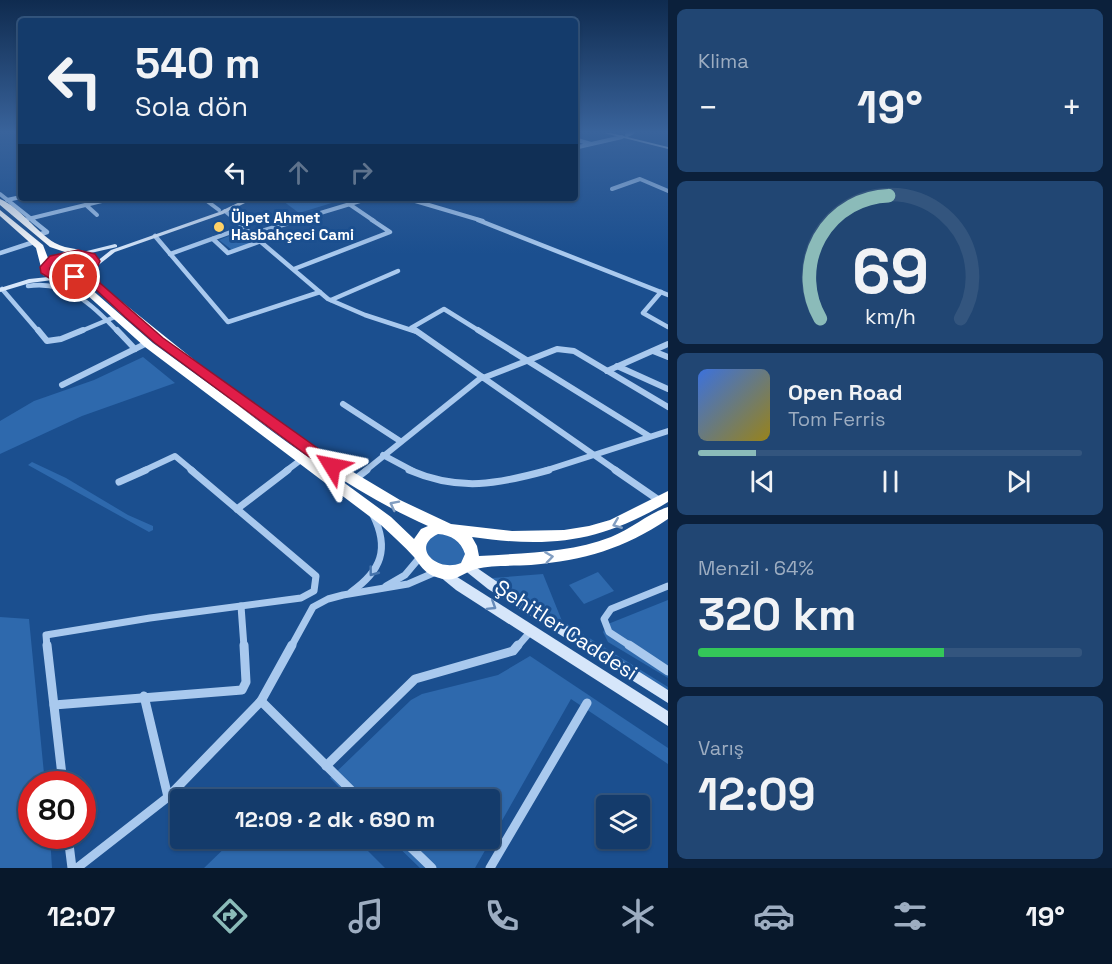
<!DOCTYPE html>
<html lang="tr">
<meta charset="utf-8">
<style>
:root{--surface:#143b6b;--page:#214673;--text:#f1f3f6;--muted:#9dadc1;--line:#33557e;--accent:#8bbbb9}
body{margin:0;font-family:"Space Grotesk",sans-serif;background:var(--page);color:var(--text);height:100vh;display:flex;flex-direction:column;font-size:22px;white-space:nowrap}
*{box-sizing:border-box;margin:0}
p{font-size:20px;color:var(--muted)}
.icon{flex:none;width:33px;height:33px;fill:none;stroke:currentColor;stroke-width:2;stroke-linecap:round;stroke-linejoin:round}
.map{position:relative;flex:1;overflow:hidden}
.sheet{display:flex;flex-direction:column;gap:9px;padding:9px;background:#0b203b;width:444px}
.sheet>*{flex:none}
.top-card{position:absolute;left:18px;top:18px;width:560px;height:183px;border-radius:6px;box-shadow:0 2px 4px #0004,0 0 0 2px var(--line);background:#143b6b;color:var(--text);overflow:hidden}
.buttons{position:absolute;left:596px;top:795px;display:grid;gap:12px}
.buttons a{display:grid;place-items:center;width:54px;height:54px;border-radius:6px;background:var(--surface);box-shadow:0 2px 4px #0004,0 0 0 2px var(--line);font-size:30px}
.speed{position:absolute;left:18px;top:771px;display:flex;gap:12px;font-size:30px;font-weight:700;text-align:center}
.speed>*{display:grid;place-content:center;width:78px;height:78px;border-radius:50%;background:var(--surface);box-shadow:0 2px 4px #0004,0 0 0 2px var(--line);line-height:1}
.speed .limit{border:9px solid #d22;background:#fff;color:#111}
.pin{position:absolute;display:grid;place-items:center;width:51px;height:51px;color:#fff;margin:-26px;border:3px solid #fff;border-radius:50%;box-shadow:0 2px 6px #0007}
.me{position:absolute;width:66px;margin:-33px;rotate:305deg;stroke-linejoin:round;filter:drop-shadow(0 0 4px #0008)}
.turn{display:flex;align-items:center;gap:21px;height:126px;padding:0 18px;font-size:27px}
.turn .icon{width:78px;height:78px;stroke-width:2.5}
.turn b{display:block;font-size:42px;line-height:51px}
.lanes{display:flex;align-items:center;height:57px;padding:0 18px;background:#0003;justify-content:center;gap:30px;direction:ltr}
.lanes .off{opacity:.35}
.big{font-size:45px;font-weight:600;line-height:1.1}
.sheet .tile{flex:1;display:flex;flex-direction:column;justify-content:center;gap:9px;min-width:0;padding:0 21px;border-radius:9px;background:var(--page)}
.sheet .dial{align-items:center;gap:0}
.dial svg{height:156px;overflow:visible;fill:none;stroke:var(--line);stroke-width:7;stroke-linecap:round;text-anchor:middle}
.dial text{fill:var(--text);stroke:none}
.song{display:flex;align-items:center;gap:18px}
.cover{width:72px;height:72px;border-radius:9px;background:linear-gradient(135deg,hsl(220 70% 55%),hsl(50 70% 35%))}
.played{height:6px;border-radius:3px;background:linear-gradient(90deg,var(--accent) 15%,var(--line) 15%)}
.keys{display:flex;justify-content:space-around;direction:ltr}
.heat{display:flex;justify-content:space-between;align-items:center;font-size:33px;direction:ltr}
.charge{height:9px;border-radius:4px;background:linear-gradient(90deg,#34c759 64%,var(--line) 0)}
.trip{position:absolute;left:170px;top:789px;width:330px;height:60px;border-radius:6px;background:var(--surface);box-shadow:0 2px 4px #0004,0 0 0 2px var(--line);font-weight:600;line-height:60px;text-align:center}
.tab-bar{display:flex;height:96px;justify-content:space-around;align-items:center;background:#08182b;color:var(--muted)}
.tab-bar .icon{width:42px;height:42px}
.tab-bar .on{color:var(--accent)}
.tab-bar b{font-size:27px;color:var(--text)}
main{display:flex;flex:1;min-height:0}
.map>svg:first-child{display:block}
.green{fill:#2e69ad}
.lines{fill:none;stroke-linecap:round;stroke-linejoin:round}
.street-far4{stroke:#a9c9ee;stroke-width:4}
.street-far3{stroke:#a9c9ee;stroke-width:4.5}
.street-far2{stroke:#a9c9ee;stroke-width:6}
.street-far1{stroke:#a9c9ee;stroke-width:7}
.street{stroke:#a9c9ee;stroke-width:9}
.secondary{fill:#d6e6fa;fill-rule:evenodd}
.highway{fill:#fff;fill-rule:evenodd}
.oneway{stroke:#829ec1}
.oneway2{stroke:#4674ac}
.oneway3{stroke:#668bba}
.route{fill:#e11d48;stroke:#92132f;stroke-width:1.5}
.poi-dot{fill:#ffd166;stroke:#1b4f8f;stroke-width:2}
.labels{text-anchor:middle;stroke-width:6;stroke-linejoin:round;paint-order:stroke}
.far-poi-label{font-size:15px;font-weight:bold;fill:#fff;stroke:#1b4f8f;text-anchor:start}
.near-street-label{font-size:21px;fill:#fff;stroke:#1b4f8f}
</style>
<main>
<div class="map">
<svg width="668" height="868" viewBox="0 0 668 868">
<rect width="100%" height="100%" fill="#1b4f8f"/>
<g class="green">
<polygon points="279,198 348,198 299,213"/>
<polygon points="244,230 258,241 232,250 219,240"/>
<path d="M69 255 88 257 91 264C82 277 63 278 50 272L49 267 53 261Z"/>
<polygon points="143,357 175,383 82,416 0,454 0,421 34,401 94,380"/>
<polygon points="32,462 66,478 128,515 153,526 153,530 149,532 28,465"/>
<polygon points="435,533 451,533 467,550 462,563 452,568 429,560 424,546"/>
<polygon points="598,572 614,591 584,604 569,585"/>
<polygon points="543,574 562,621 668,687 668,703 493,592 490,581 493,578"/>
<polygon points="668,600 668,678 608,642 603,632 608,624"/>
<polygon points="0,617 29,619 45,784 32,784 32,836 50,836 52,868 0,868"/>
<polygon points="530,656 668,748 668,764 571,699 475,868 420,868 390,839 489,838 489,800 351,799 330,778 411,700 422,694 498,675"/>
<polygon points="234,839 356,839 385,868 204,868"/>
</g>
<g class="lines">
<g class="street-far4">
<polyline points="627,135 632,133"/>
<polyline points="574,139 591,144"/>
<polyline points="574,148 622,137"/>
<polyline points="612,189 640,179 668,191"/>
<polyline points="0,194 34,221"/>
<polyline points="203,198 219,210"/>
<polyline points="405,198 483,221"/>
<polyline points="7,200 21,197"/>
<polyline points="349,204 374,221"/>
<polyline points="86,205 97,215"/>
<polyline points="225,211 237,221"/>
<polyline points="24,220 114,198"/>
<polyline points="294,221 370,198"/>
</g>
<g class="street-far3">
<polyline points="32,220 47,232 41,234"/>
<polyline points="235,220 328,299 365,315 417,332"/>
<polyline points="478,220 668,295"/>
<polyline points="252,234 299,220"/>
<polyline points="155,236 228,322 320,292"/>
<polyline points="213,239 228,253 261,241"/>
<polyline points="0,253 34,242"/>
<polyline points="170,254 245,227"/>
<polyline points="294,269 390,232 372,220"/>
<path d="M28 286C67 280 93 305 118 332"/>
<polyline points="2,289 39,332"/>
<polyline points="661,292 643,313 668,327"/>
<polyline points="331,300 398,271"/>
<polyline points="411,328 444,309 481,332"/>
<polyline points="79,332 117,316"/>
</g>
<g class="street-far2">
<polyline points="38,330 47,341 61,339 83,330"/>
<polyline points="117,330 135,349"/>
<polyline points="415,330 617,471"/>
<polyline points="478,330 649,436"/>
<polyline points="653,351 668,357"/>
<polyline points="617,366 668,389"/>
<polyline points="607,371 668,344"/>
<polyline points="483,378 557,349 574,351 668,407"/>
<polyline points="62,385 147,343"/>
<polyline points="343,404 400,441"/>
<polyline points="383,455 413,471"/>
<polyline points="143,471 175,456 193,471"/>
<polyline points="286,471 302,459"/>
<polyline points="365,471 482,377"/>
<polyline points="544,471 668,431"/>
</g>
<g class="street-far1">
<path d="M409 470C460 492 498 484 549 470"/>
<polyline points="615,470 660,501"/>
<polyline points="354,480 367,470"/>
<polyline points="119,482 146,470"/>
<polyline points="237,509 288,470"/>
<polyline points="386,586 405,575 421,556"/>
<path d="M351 592C381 571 390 549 373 515"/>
<polyline points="241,606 244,647"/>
<polyline points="47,647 46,635 150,618 301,598 314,591 316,576 191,470"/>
<polyline points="291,647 313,607 328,599 343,595 408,584 438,571"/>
<polyline points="517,647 531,631"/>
<polyline points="632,647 609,632 604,619 611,609 668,586"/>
</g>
<g class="street">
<polyline points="47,645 63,784"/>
<polyline points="629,645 668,671"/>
<polyline points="144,696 168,797"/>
<polyline points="261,701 361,800"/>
<polyline points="54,705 242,690 246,682 244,645"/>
<polyline points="326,766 415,679 513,651 518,645"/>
<polyline points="68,836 72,868"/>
<polyline points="401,838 432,868"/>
<polyline points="77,868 168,797 261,701 292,645"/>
<polyline points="490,868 587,703"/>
</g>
<g class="secondary">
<polygon points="604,133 611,133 668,147 668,149"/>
<polygon points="248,198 255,198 223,214 115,252 96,267 92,267 91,266 111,250 219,212"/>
<polygon points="115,244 117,245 117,247 82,255 79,253"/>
<polygon points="58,276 60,277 60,279 30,283 0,292 0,288 29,279"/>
<polygon points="467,561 496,581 668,690 668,703 488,589 463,569 462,566 463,563"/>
<polygon points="443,568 668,711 668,726 456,590 439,576 438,573 439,570"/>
</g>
<path class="highway" d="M0 199C21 208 35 231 55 243 69 251 87 247 98 259 98 269 96 275 101 285L198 363 328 457 400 500 451 524 512 531 564 530 589 526 610 520 668 491V502C599 543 550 548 472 537L477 546 479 556C523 553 570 553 611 537 631 529 649 513 668 507V519C623 549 585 560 531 565 514 566 491 565 476 569 458 574 457 585 433 576 424 572 420 565 414 557 404 546 392 535 381 525L145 347 77 286 43 275 36 248 0 216V210L43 245 48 258 65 252 50 247 0 205ZM68 256H86L90 260V265C78 275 64 279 50 272L49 267 58 260ZM87 275C105 306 146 334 177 357 254 418 337 486 428 526L421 529 414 539 391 517 153 343 83 282 76 279ZM438 534C451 535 461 541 465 554L461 563C437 573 410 547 438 534Z"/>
</g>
<defs><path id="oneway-chevron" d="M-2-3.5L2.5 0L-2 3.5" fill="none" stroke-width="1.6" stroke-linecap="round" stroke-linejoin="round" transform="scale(1.5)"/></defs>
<g class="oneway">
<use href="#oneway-chevron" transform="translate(394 505) rotate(-153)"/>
<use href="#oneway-chevron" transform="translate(617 524) rotate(158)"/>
<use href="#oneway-chevron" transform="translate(549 557) rotate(-8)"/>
</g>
<use class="oneway2" href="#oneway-chevron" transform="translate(373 572) rotate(127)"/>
<use class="oneway3" href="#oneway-chevron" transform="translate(492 606) rotate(32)"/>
<linearGradient id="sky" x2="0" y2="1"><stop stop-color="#0f2b4f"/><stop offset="0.52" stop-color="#39639b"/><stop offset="1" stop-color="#39639b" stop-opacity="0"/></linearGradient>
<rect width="668" height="254" fill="url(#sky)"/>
<path class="route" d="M78 250 95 254 100 261 97 268 100 283 163 338 337 462 339 466 337 470H327L155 343 125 317 90 284 87 268 90 261 88 258C73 254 61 256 50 268L51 272C60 277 72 270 80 277L79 279 54 281 41 273 40 267 50 256Z"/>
<circle class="poi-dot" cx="219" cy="227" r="6"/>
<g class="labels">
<g class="far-poi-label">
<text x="231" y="223">Ülpet Ahmet<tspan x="231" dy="17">Hasbahçeci Cami</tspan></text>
</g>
<g class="near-street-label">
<text transform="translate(566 630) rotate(33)" y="7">Şehitler Caddesi</text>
</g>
</g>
</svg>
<div class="buttons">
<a><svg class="icon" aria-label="layers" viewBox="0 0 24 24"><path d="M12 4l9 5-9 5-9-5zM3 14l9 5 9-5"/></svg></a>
</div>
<div class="speed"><div class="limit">80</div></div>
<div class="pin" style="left:75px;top:277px;background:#d93025"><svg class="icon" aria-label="arrive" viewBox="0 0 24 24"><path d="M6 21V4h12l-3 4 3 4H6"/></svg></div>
<svg class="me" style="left:332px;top:466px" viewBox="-20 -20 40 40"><path d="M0-17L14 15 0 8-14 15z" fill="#e11d48" stroke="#fff" stroke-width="4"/></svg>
<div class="trip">12:09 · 2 dk · 690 m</div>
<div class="top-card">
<div class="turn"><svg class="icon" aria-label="left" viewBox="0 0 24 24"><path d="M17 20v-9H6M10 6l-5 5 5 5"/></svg><div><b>540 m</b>Sola dön</div></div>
<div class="lanes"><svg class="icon" aria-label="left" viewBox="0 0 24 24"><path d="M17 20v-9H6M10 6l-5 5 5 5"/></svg><svg class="icon off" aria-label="ahead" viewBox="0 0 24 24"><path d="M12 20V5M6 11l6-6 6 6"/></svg><svg class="icon off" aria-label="right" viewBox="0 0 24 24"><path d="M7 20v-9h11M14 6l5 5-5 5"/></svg></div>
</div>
</div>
<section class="sheet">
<div class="tile"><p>Klima</p>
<div class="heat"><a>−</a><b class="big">19°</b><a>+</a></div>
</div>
<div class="tile dial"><svg viewBox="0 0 100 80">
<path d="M14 69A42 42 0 1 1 86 69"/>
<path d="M14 69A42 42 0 0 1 49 6" stroke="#8bbbb9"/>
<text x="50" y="56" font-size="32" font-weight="700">69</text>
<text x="50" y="72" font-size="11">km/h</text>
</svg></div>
<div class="tile">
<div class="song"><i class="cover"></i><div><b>Open Road</b><p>Tom Ferris</p></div></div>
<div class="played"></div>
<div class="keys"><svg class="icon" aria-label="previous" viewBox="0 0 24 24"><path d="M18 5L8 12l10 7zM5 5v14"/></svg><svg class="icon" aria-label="pause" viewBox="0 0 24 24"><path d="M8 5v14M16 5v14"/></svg><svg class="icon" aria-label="next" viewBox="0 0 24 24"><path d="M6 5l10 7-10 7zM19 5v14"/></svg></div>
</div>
<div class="tile"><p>Menzil · 64%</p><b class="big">320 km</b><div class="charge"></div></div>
<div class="tile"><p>Varış</p><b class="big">12:09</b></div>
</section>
</main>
<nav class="tab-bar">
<b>12:07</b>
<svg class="icon on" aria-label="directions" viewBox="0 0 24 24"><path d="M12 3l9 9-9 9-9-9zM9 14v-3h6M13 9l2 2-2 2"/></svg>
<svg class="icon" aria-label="music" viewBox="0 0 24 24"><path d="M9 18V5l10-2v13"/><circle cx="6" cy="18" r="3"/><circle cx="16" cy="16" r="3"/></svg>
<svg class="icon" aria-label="phone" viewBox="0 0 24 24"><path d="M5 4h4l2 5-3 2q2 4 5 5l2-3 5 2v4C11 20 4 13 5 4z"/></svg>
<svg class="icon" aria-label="climate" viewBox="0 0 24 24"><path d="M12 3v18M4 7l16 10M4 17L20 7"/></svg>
<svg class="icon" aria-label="car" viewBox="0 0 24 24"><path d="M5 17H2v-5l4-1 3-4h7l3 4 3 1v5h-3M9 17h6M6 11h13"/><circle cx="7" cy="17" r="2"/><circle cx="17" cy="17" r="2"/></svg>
<svg class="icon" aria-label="filters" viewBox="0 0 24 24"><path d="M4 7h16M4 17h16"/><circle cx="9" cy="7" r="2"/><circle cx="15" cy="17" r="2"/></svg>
<b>19°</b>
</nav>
